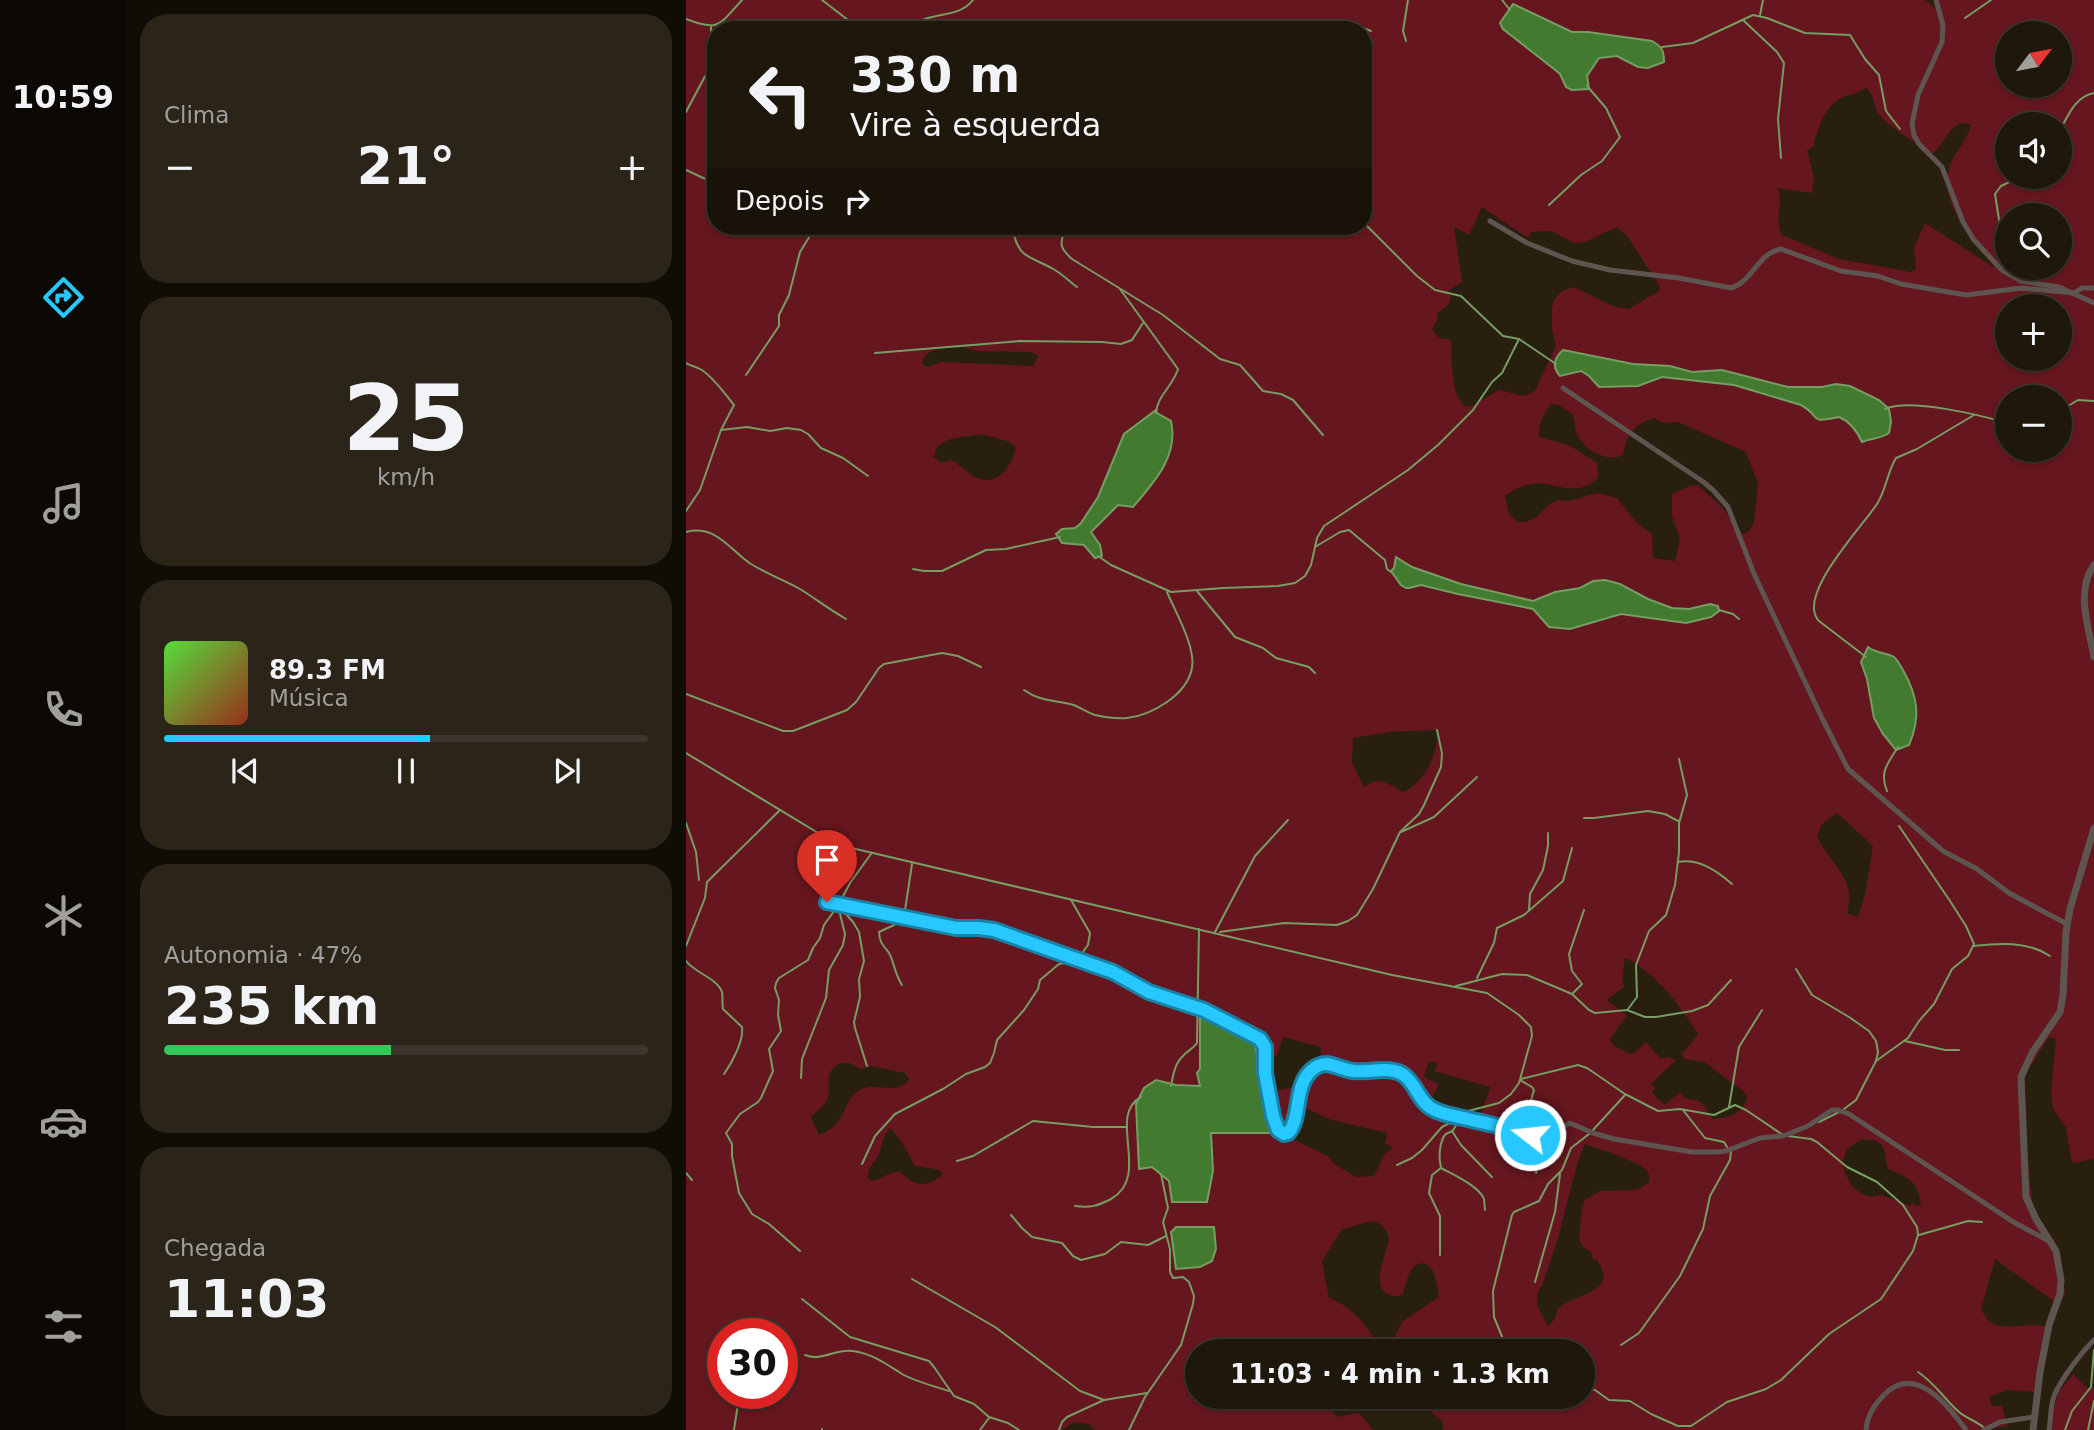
<!DOCTYPE html>
<html lang="pt">
<meta charset="utf-8">
<style>
:root{--surface:#1e170b;--page:#2b2419;--text:#f1f3f6;--muted:#a19f9d;--line:#3c362c;--accent:#27c8ff}
body{margin:0;font-family:"DejaVu Sans",sans-serif;background:var(--page);color:var(--text);height:100vh;display:flex;flex-direction:column;font-size:26px;white-space:nowrap}
*{box-sizing:border-box;margin:0}
p{font-size:23px;color:var(--muted)}
.icon{flex:none;width:38px;height:38px;fill:none;stroke:currentColor;stroke-width:2;stroke-linecap:round;stroke-linejoin:round}
.map{position:relative;flex:1;overflow:hidden}
.sheet{display:flex;flex-direction:column;gap:14px;padding:14px;background:#100d06;width:560px}
.sheet>*{flex:none}
.banner{position:absolute;left:21px;top:21px;width:665px;height:214px;border-radius:28px;box-shadow:0 2px 5px #0004,0 0 0 2px var(--line);background:#1e170b;color:var(--text);overflow:hidden}
.needle{width:46px;rotate:58deg}
.tools{position:absolute;left:1309px;top:21px;display:grid;gap:14px}
.tools a{display:grid;place-items:center;width:77px;height:77px;border-radius:50%;background:var(--surface);box-shadow:0 2px 5px #0004,0 0 0 2px var(--line);font-size:35px}
.speed{position:absolute;left:21px;top:1318px;display:flex;gap:14px;font-size:35px;font-weight:700;text-align:center}
.speed>*{display:grid;place-content:center;width:91px;height:91px;border-radius:50%;background:var(--surface);box-shadow:0 2px 5px #0004,0 0 0 2px var(--line);line-height:1}
.speed .limit{border:10px solid #d22;background:#fff;color:#111}
.pin{position:absolute;display:grid;place-items:center;width:60px;height:60px;color:#fff;margin:-72px -30px;border-radius:50% 50% 50% 0;rotate:-45deg;box-shadow:0 0 7px #0007}
.pin .icon{rotate:45deg}
.me{position:absolute;width:77px;margin:-38px;rotate:286deg;stroke-linejoin:round;filter:drop-shadow(0 0 5px #0008)}
.turn{display:flex;align-items:center;gap:24px;height:147px;padding:0 28px;font-size:32px}
.turn .icon{width:91px;height:91px;stroke-width:2.5}
.turn b{display:block;font-size:49px;line-height:60px}
.then{display:flex;align-items:center;height:66px;padding:0 28px;background:#0003;gap:14px;font-size:26px}
.big{font-size:52px;font-weight:600;line-height:1.1}
.sheet .card{flex:1;display:flex;flex-direction:column;justify-content:center;gap:10px;min-width:0;padding:0 24px;border-radius:28px;background:var(--page)}
.sheet .dial{align-items:center;gap:0}
.dial b{font-size:91px;line-height:1}
.song{display:flex;align-items:center;gap:21px}
.cover{width:84px;height:84px;border-radius:10px;background:linear-gradient(135deg,hsl(110 70% 55%),hsl(10 70% 35%))}
.played{height:7px;border-radius:4px;background:linear-gradient(90deg,var(--accent) 55%,var(--line) 55%)}
.keys{display:flex;justify-content:space-around;direction:ltr}
.heat{display:flex;justify-content:space-between;align-items:center;font-size:38px;direction:ltr}
.charge{height:10px;border-radius:5px;background:linear-gradient(90deg,#34c759 47%,var(--line) 0)}
.trip{position:absolute;left:499px;top:1339px;width:410px;height:70px;border-radius:35px;background:var(--surface);box-shadow:0 2px 5px #0004,0 0 0 2px var(--line);font-weight:600;line-height:70px;text-align:center}
main{display:flex;flex:1;min-height:0}
.tab-bar{display:flex;flex-direction:column;width:126px;justify-content:space-around;align-items:center;background:#0c0904;color:var(--muted)}
.tab-bar .icon{width:49px;height:49px}
.tab-bar .active{color:var(--accent)}
.tab-bar b{font-size:32px;color:var(--text)}
.map>svg:first-child{display:block}
.green{fill:#65161e;fill-rule:evenodd}
.water{fill:#427b2f;stroke:#769d64;stroke-width:2}
.lines{fill:none;stroke-linecap:round;stroke-linejoin:round}
.stream{stroke:#769d64;stroke-width:2}
.minor{stroke:#5e5550;stroke-width:5}
.tertiary{stroke:#5e5550;stroke-width:7}
.route-casing{stroke:#1982a6;stroke-width:18}
.route{stroke:#27c8ff;stroke-width:12}
</style>
<main>
<nav class="tab-bar">
<b>10:59</b>
<svg class="icon active" aria-label="directions" viewBox="0 0 24 24"><path d="M12 3l9 9-9 9-9-9zM9 14v-3h6M13 9l2 2-2 2"/></svg>
<svg class="icon" aria-label="music" viewBox="0 0 24 24"><path d="M9 18V5l10-2v13"/><circle cx="6" cy="18" r="3"/><circle cx="16" cy="16" r="3"/></svg>
<svg class="icon" aria-label="phone" viewBox="0 0 24 24"><path d="M5 4h4l2 5-3 2q2 4 5 5l2-3 5 2v4C11 20 4 13 5 4z"/></svg>
<svg class="icon" aria-label="climate" viewBox="0 0 24 24"><path d="M12 3v18M4 7l16 10M4 17L20 7"/></svg>
<svg class="icon" aria-label="car" viewBox="0 0 24 24"><path d="M5 17H2v-5l4-1 3-4h7l3 4 3 1v5h-3M9 17h6M6 11h13"/><circle cx="7" cy="17" r="2"/><circle cx="17" cy="17" r="2"/></svg>
<svg class="icon" aria-label="filters" viewBox="0 0 24 24"><path d="M4 7h16M4 17h16"/><circle cx="9" cy="7" r="2"/><circle cx="15" cy="17" r="2"/></svg>
</nav>
<section class="sheet">
<div class="card"><p>Clima</p>
<div class="heat"><a>−</a><b class="big">21°</b><a>+</a></div>
</div>
<div class="card dial"><b>25</b><p>km/h</p></div>
<div class="card">
<div class="song"><i class="cover"></i><div><b>89.3 FM</b><p>Música</p></div></div>
<div class="played"></div>
<div class="keys"><svg class="icon" aria-label="previous" viewBox="0 0 24 24"><path d="M18 5L8 12l10 7zM5 5v14"/></svg><svg class="icon" aria-label="pause" viewBox="0 0 24 24"><path d="M8 5v14M16 5v14"/></svg><svg class="icon" aria-label="next" viewBox="0 0 24 24"><path d="M6 5l10 7-10 7zM19 5v14"/></svg></div>
</div>
<div class="card"><p>Autonomia · 47%</p><b class="big">235 km</b><div class="charge"></div></div>
<div class="card"><p>Chegada</p><b class="big">11:03</b></div>
</section>
<div class="map">
<svg width="1408" height="1430" viewBox="0 0 1408 1430">
<rect width="100%" height="100%" fill="#281f0f"/>
<g class="green">
<path d="M0 0H1239L1252 10 1248 0H1408V1159L1386 1163 1380 1128 1367 1109 1365 1092 1370 1039 1363 1037 1335 1081 1340 1149 1347 1208 1369 1242 1375 1263 1379 1296 1369 1302 1309 1259 1295 1310C1298 1314 1302 1321 1306 1323 1323 1332 1345 1320 1362 1328L1351 1392 1321 1390 1303 1397 1306 1406H1316L1321 1426 1296 1430H757V1422L744 1411 710 1405 697 1397 896 1396V1351H702L716 1322 753 1297C752 1289 750 1276 746 1269 739 1259 728 1263 724 1272 720 1279 720 1287 717 1294 711 1297 706 1297 700 1293 685 1283 702 1251 703 1237 691 1210 677 1226 656 1229L636 1261 643 1298C667 1306 684 1329 695 1351H511V1396L635 1397 651 1417 673 1413 687 1430H409L403 1424 388 1422 376 1430H0ZM827 4 886 32H902L929 36 931 56 913 59 901 76 903 88 877 82 874 74 814 23ZM30 30H677V226H30ZM1321 33H1374V86H1321ZM1180 88C1190 98 1186 102 1192 113 1199 124 1234 146 1246 154 1259 146 1265 116 1285 125 1281 140 1271 149 1265 163 1250 202 1287 239 1309 268L1239 223 1228 248 1230 269 1225 272 1153 259 1096 235C1087 221 1099 203 1091 188L1126 193 1128 178 1121 150 1127 147C1132 130 1137 108 1154 99 1163 94 1172 94 1180 88ZM1321 124H1374V177H1321ZM796 207 842 238 845 232 865 231 888 243 899 242 931 227 942 237 974 287 973 291 943 309 929 307 888 287 876 291 868 300 866 308V329L870 346 849 391 838 396 813 390 788 405 781 407C764 398 766 358 765 340L753 338 746 329 752 319 750 314 763 304 765 297 762 291 776 282 768 227 783 235ZM1321 215H1374V268H1321ZM1321 306H1374V359H1321ZM261 347H276L293 351 345 352 352 356 347 366 255 362 242 367 238 366 236 362C241 350 249 349 261 347ZM947 364 984 366 1006 372 1037 370 1102 387H1136L1150 384 1171 431C1153 412 1150 420 1127 417L1121 408 1115 405 1048 385 976 377 952 386 906 380 895 371 874 376 869 370ZM1321 397H1374V450H1321ZM865 404 873 405 887 415C889 421 889 432 892 437 901 452 922 462 937 455 941 434 947 425 968 418L978 423 992 422 1060 452 1072 484 1068 522 1063 531 1058 534 1053 532 1036 507 1012 485 1004 486 986 494V516L994 539 989 561 967 558 966 534 950 522 931 498 912 493 883 501 872 500 864 504 850 517 840 522H831L822 512 819 496C829 488 846 481 860 484 879 488 897 494 912 477L911 463 883 445 853 437C852 424 857 414 865 404ZM469 410 485 421C485 430 486 440 484 449 479 473 462 489 447 507L433 504 405 532 414 545 404 551 398 545 391 544 382 529C410 528 423 453 439 434 446 424 459 417 469 410ZM296 434 324 442 330 448C326 465 312 487 292 478 283 475 276 467 269 462L266 460 255 463 248 457C250 435 280 438 296 434ZM710 558 726 567 775 584 847 601 877 589 894 588 907 581 934 584 962 599 986 608 1003 609 1029 605 1000 623 935 614 884 629 863 627 847 609 772 594 735 585 723 588 715 585 705 572ZM1183 648 1210 659C1229 691 1239 709 1223 745L1210 750C1202 740 1191 729 1188 717 1183 699 1184 684 1175 666ZM751 730C753 754 739 782 717 792 702 784 693 775 678 787L666 763 667 738 704 732ZM1151 813 1187 846 1179 895 1172 917 1162 914C1162 907 1164 898 1163 891 1158 869 1139 856 1131 836L1136 824ZM939 958C969 972 994 1005 1012 1034L1000 1050 995 1053 999 1059 1018 1062 1057 1091 1061 1097C1058 1114 1042 1118 1027 1119 1017 1108 1020 1099 1000 1099L994 1092 979 1105 966 1093 969 1087 964 1085 990 1060 981 1057 975 1059 960 1042 951 1051 944 1054 928 1046 924 1039 941 1015 920 1000 938 987 936 979ZM597 1037 635 1047 634 1063C620 1068 614 1073 609 1087L584 1092V1131L525 1133 526 1184 483 1182 466 1167 453 1169 450 1104 470 1080 490 1085 514 1086V1080L567 1038 576 1059 591 1055ZM743 1061 752 1063 748 1071 804 1087 793 1121 742 1107 753 1084 738 1077ZM154 1063H163L175 1069 185 1066 219 1073 223 1079C211 1098 187 1079 172 1091 156 1102 161 1125 133 1135L125 1117C130 1112 138 1106 141 1100 147 1085 135 1074 154 1063ZM609 1103 643 1119 701 1133 699 1144 707 1147 699 1154 688 1176 670 1177 647 1163 642 1156 600 1136ZM204 1128C216 1138 221 1153 229 1166L255 1170 256 1175C247 1184 235 1187 224 1180 220 1178 218 1174 214 1172 206 1170 194 1180 186 1181L182 1178C181 1166 191 1162 194 1151 197 1142 197 1136 204 1128ZM1174 1140C1202 1138 1197 1149 1202 1169 1222 1178 1231 1179 1235 1204L1232 1206 1226 1203 1224 1206 1196 1195 1184 1197 1174 1193 1166 1186 1158 1171 1157 1160 1161 1149ZM899 1144C913 1149 952 1161 961 1171 964 1175 963 1177 963 1182L951 1190 914 1191 899 1200 896 1208 893 1240 898 1248 905 1252 907 1260H911C934 1293 889 1294 874 1307 867 1313 873 1310 869 1317 868 1321 865 1323 862 1326L851 1305V1295L857 1282 871 1242 892 1161ZM37 1334H96V1393H37Z"/>
<polygon points="1387,1374 1401,1388 1408,1388 1408,1430 1362,1430 1372,1393"/>
</g>
<g class="water">
<path d="M827 4 886 32H902L966 41C976 47 978 50 978 62L962 68 952 67 931 56 913 58 901 76 903 89 886 90 880 87 874 74 868 69 817 29 814 23Z"/>
<path d="M877 350 947 364 984 366 1006 372 1036 370 1102 387H1136L1150 384 1164 386 1193 400 1203 409 1205 422 1203 433C1194 439 1186 438 1176 442 1171 431 1165 422 1153 417 1120 424 1137 417 1115 405L1048 385 976 377 952 386 913 387 903 376 895 371 874 376C866 367 868 358 877 350Z"/>
<path d="M470 410 471 413 485 421C493 456 468 482 447 507L432 505 405 532 414 545 416 556 409 558 398 545 376 543 370 534 376 529 389 528 395 523 412 497 438 434Z"/>
<polygon points="710,557 726,567 775,584 847,601 869,592 894,588 907,581 919,580 934,584 962,599 986,608 1003,609 1024,604 1032,606 1033,611 1025,617 1000,623 935,614 884,629 863,627 847,609 772,594 735,585 723,588 720,588 715,585 705,571 708,568"/>
<path d="M1182 647C1190 653 1201 653 1208 657 1212 660 1214 666 1217 670 1232 697 1235 717 1223 745L1210 750 1197 734 1188 718 1181 679 1175 662Z"/>
<polygon points="514,1013 567,1038 584,1104 584,1131 583,1133 525,1133 527,1171 521,1202 486,1202 483,1181 466,1167 453,1169 450,1104 458,1088 470,1080 490,1085 514,1086 511,1073 514,1069"/>
<polygon points="490,1227 528,1227 530,1249 526,1261 514,1267 490,1269 485,1232"/>
</g>
<g class="lines">
<g class="stream">
<polyline points="136,0 175,30"/>
<polyline points="816,0 824,10"/>
<polyline points="1074,15 1077,0"/>
<polyline points="1279,18 1305,0"/>
<path d="M0 19C33 32 33 25 56 0"/>
<polyline points="1057,20 1091,52 1098,63 1092,119 1095,158"/>
<path d="M223 30C240 9 271 21 287 0"/>
<polyline points="614,30 624,24 634,21 670,25 685,31"/>
<polyline points="720,41 717,31 722,0"/>
<polyline points="976,47 1007,43 1067,15 1081,18 1119,33 1164,35 1179,59 1193,75 1200,111 1214,129"/>
<polyline points="0,112 25,65 25,27"/>
<path d="M1374 130C1383 114 1389 97 1408 93"/>
<polyline points="0,170 30,184"/>
<polyline points="863,205 895,175 916,161 934,137 920,108 901,86"/>
<polyline points="677,222 731,276 749,290 775,296 817,336 833,339 870,364"/>
<path d="M326 226C332 260 343 255 369 270 377 275 384 282 391 287"/>
<path d="M375 226C382 241 366 241 386 259L477 315 534 359 554 365 577 391 595 394 607 400 637 435"/>
<polyline points="478,226 484,228 495,226"/>
<polyline points="1321,244 1314,226 1309,194 1315,186 1334,177"/>
<path d="M434 289 492 369C487 386 471 396 470 413"/>
<polyline points="189,353 334,341 416,342 435,344 446,340 457,323"/>
<path d="M0 363C5 366 11 367 16 370 29 379 38 393 48 405L35 430 14 490 0 511"/>
<polyline points="60,375 93,326 93,315 103,295 114,252 130,226"/>
<path d="M1199 409C1224 398 1294 415 1321 423"/>
<polyline points="1374,411 1392,400 1408,401"/>
<polyline points="35,430 61,427 84,431 101,428 115,430 122,434 135,448 157,458 182,476"/>
<path d="M0 532C30 524 44 550 65 564 81 574 98 580 114 589 130 599 144 610 160 619"/>
<polyline points="629,547 654,532 663,530 699,560 701,569 705,572"/>
<polyline points="412,556 425,565 485,592 537,588 592,586 609,583 619,576 625,565 631,538 638,526 722,470 752,445 787,410 806,382 816,373 833,339"/>
<polyline points="227,569 238,571 256,571 300,550 320,549 374,537"/>
<polyline points="511,591 549,637 577,648 590,658 623,667 629,673"/>
<polyline points="1033,610 1047,614 1053,619"/>
<path d="M1180 657 1133 621C1109 596 1177 526 1191 504 1200 490 1201 473 1210 458L1231 449 1288 415"/>
<path d="M338 690C353 701 367 700 384 704 393 706 400 712 409 715 418 717 431 719 441 718 466 715 501 695 506 668 510 647 489 611 481 592"/>
<polyline points="0,694 97,731 107,731 161,710 170,702 193,668 198,664 256,653 272,656 295,667"/>
<polyline points="0,753 142,839 157,846 706,975 801,993 833,1015 845,1027 846,1036 833,1083 825,1094 813,1103 782,1111 776,1113 773,1118 756,1127 736,1150 726,1158 711,1165"/>
<path d="M1201 791C1193 772 1202 763 1212 747"/>
<polyline points="898,818 908,818 962,811 979,814 992,821"/>
<polyline points="0,823 10,852 13,880"/>
<polyline points="715,832 748,817 791,777"/>
<path d="M992 862C1013 858 1031 871 1046 884"/>
<polyline points="154,902 164,883 185,854"/>
<polyline points="153,906 167,922 173,932 178,961 173,979 174,997 168,1022 169,1028 181,1066"/>
<polyline points="843,910 844,894 857,870 862,846 862,833"/>
<polyline points="529,932 569,856 602,820"/>
<polyline points="534,932 598,923 651,925 662,921 671,915 687,889 714,832 733,814 738,805 755,767 756,753 751,730"/>
<polyline points="0,946 19,898 21,882 94,810"/>
<path d="M1287 946C1313 943 1342 941 1364 956"/>
<path d="M0 961C9 973 31 978 36 992 37 997 36 1004 37 1009L56 1027C58 1040 46 1063 38 1074"/>
<polyline points="1110,969 1126,995 1163,1017 1183,1031 1190,1041 1192,1052 1190,1061 1170,1100 1158,1109"/>
<polyline points="791,978 808,943 811,928 838,915 877,881 886,848"/>
<path d="M216 985C210 976 209 968 205 957 201 946 194 948 193 932L208 925 218 917 226 864"/>
<polyline points="770,986 816,974 841,975 886,994 903,1010 909,1013 941,1010 959,1017 970,1017 1006,1011 1022,1005 1045,980"/>
<polyline points="887,993 896,984 886,971 883,954 898,910"/>
<polyline points="942,1009 951,997 950,965 960,939 963,931 980,915 989,885 993,852 993,823 1001,795 993,759"/>
<polyline points="1219,1041 1259,1050 1273,1050"/>
<polyline points="1190,1061 1222,1038 1233,1021 1248,1004 1266,969 1282,956 1288,944 1280,926 1264,901 1213,826"/>
<polyline points="115,1078 116,1059 140,998 143,970 157,945 159,934 152,906"/>
<polyline points="835,1079 892,1065 901,1068 939,1094 972,1111 994,1109 1028,1115 1049,1105 1060,1110 1097,1135"/>
<polyline points="834,1080 846,1087 848,1090 843,1107 851,1129 853,1158 850,1173"/>
<path d="M485 1086C487 1075 489 1063 497 1056 502 1050 507 1049 511 1043L513 929"/>
<polyline points="1043,1107 1053,1047 1076,1010"/>
<polyline points="997,1110 1019,1138 1038,1142 1041,1147"/>
<polyline points="1133,1122 1153,1112"/>
<polyline points="907,1130 939,1095"/>
<polyline points="766,1131 775,1145 806,1177"/>
<polyline points="271,1161 287,1156 347,1121 407,1127 441,1127"/>
<polyline points="176,1164 189,1136 209,1114 257,1089 280,1074 299,1067 304,1063 308,1053 311,1040 338,1010 352,989 354,980 373,964 386,962 394,956 402,945 404,933 385,900"/>
<path d="M755 1168C766 1174 793 1186 798 1199 798 1200 799 1209 799 1210"/>
<path d="M755 1168C753 1159 753 1147 757 1138 760 1131 762 1135 767 1130 770 1127 771 1123 773 1119"/>
<polyline points="0,1173 6,1180"/>
<path d="M389 1206C404 1208 412 1206 425 1199 466 1176 420 1116 455 1097"/>
<polyline points="325,1215 336,1228 346,1237 376,1243 387,1256 395,1260 419,1254 435,1242 462,1245 480,1236"/>
<polyline points="1233,1235 1282,1221 1296,1222"/>
<polyline points="114,1251 83,1224 66,1214 53,1193 46,1156 46,1144 40,1133 54,1114 72,1102 75,1098 87,1071 83,1049 95,1031 92,1015 93,1000 89,988 90,983 93,978 122,960 127,948 134,938 138,925 151,907"/>
<polyline points="754,1255 754,1216 743,1193 746,1175 755,1168"/>
<polyline points="226,1279 309,1327 394,1391 418,1400"/>
<polyline points="849,1282 869,1212 874,1174"/>
<polyline points="116,1299 164,1337 243,1361 248,1367 268,1396 288,1404 303,1417 322,1423 333,1430"/>
<polyline points="819,1344 808,1317 807,1291 826,1215 828,1212 853,1201 862,1184 876,1170 885,1148 903,1134"/>
<polyline points="935,1345 953,1333 994,1276 1017,1229 1024,1196 1044,1160 1045,1151"/>
<path d="M119 1355C136 1362 150 1348 167 1351 187 1354 200 1364 216 1374 230 1382 248 1386 263 1391"/>
<path d="M1232 1372C1249 1383 1258 1399 1273 1412 1280 1418 1290 1421 1297 1427"/>
<polyline points="896,1384 909,1390 923,1400 944,1401 965,1414 992,1426 1005,1426 1041,1402 1080,1389 1095,1380 1143,1334 1195,1299 1227,1251 1232,1235 1231,1227 1217,1205 1191,1182 1161,1167 1131,1142 1125,1139 1102,1136"/>
<polyline points="48,1430 53,1397"/>
<polyline points="136,1430 136,1429"/>
<polyline points="294,1430 303,1418"/>
<polyline points="373,1430 376,1422 381,1417 418,1400 461,1393"/>
<polyline points="443,1430 459,1397 495,1345 507,1304 508,1296 503,1282 497,1277 487,1278 484,1272 484,1249 477,1222 482,1208 475,1174"/>
<polyline points="1379,1430 1386,1411 1405,1387 1408,1350"/>
<polyline points="1402,1430 1408,1401"/>
</g>
<g class="minor">
<polyline points="1250,0 1257,25 1256,42 1232,95 1226,124 1228,135 1233,144 1256,167 1277,222 1288,240 1316,270 1335,281 1373,287 1408,303"/>
<path d="M804 221 841 243 886 261 924 270 993 278 1045 288C1067 281 1072 253 1095 249L1155 271 1192 276 1215 284 1280 295 1336 288 1388 293 1396 288H1408"/>
<polyline points="877,388 1016,481 1027,490 1042,507 1069,576 1136,718 1162,769 1257,851 1291,869 1323,893 1381,924"/>
<polyline points="141,902 269,928 293,928 308,930 427,972 463,992 528,1015 574,1039 579,1047 579,1073 587,1116 592,1130 598,1134 602,1134 606,1128 613,1097 620,1076 631,1066 641,1064 670,1072 704,1071 716,1074 721,1077 738,1102 751,1111 823,1128 844,1135 859,1136 884,1123 907,1133 928,1139 1006,1152 1031,1152 1040,1151 1074,1138 1097,1136 1122,1126 1146,1110 1152,1110 1163,1114 1329,1223 1363,1241"/>
<path d="M1180 1430C1181 1416 1187 1406 1197 1396 1228 1362 1262 1405 1280 1430"/>
<polyline points="1298,1430 1314,1422 1348,1417"/>
<path d="M1363 1430C1365 1419 1364 1407 1368 1396 1375 1379 1395 1353 1408 1340"/>
</g>
<g class="tertiary">
<path d="M1408 565C1389 591 1403 628 1408 657"/>
<polyline points="1347,1430 1354,1372 1363,1325 1374,1294 1375,1280 1370,1251 1350,1219 1340,1197 1335,1077 1346,1053 1374,1012 1377,995 1380,932 1384,909 1408,828"/>
</g>
</g>
<g class="lines">
<defs>
<path id="route" d="M141 902 270 928H293L308 930 427 972 463 992 518 1010 574 1039 579 1047V1073L587 1116 592 1130 598 1134 602 1133C616 1118 607 1086 626 1070 630 1066 635 1064 641 1064 649 1065 658 1070 667 1071 683 1073 706 1065 719 1076 732 1087 733 1104 751 1111 761 1115 772 1117 782 1119 803 1124 824 1128 844 1135"/>
</defs>
<use href="#route" class="route-casing"/>
<use href="#route" class="route"/>
</g>
</svg>
<div class="tools">
<a><svg class="needle" viewBox="-14 -14 28 28"><path d="M0-13l5 13h-10z" fill="#e53935"/><path d="M0 13l5-13h-10z" fill="#a19f9d"/></svg></a>
<a><svg class="icon" aria-label="sound" viewBox="0 0 24 24"><path d="M4 9h4l5-4v14l-5-4H4zM17 9q2 3 0 6"/></svg></a>
<a><svg class="icon" aria-label="search" viewBox="0 0 24 24"><circle cx="10" cy="10" r="6"/><path d="M15 15l6 6"/></svg></a>
<a>+</a>
<a>−</a>
</div>
<div class="speed"><div class="limit">30</div></div>
<div class="pin" style="left:141px;top:902px;background:#d93025"><svg class="icon" aria-label="arrive" viewBox="0 0 24 24"><path d="M6 21V4h12l-3 4 3 4H6"/></svg></div>
<svg class="me" style="left:844px;top:1135px" viewBox="-20 -20 40 40"><circle r="17" fill="#27c8ff" stroke="#fff" stroke-width="3"/><path d="M0-11L8 9 0 5-8 9z" fill="#fff"/></svg>
<div class="trip">11:03 · 4 min · 1.3 km</div>
<div class="banner">
<div class="turn"><svg class="icon" aria-label="left" viewBox="0 0 24 24"><path d="M17 20v-9H6M10 6l-5 5 5 5"/></svg><div><b>330 m</b>Vire à esquerda</div></div>
<div class="then">Depois<svg class="icon" aria-label="right" viewBox="0 0 24 24"><path d="M7 20v-9h11M14 6l5 5-5 5"/></svg></div>
</div>
</div>
</main>
